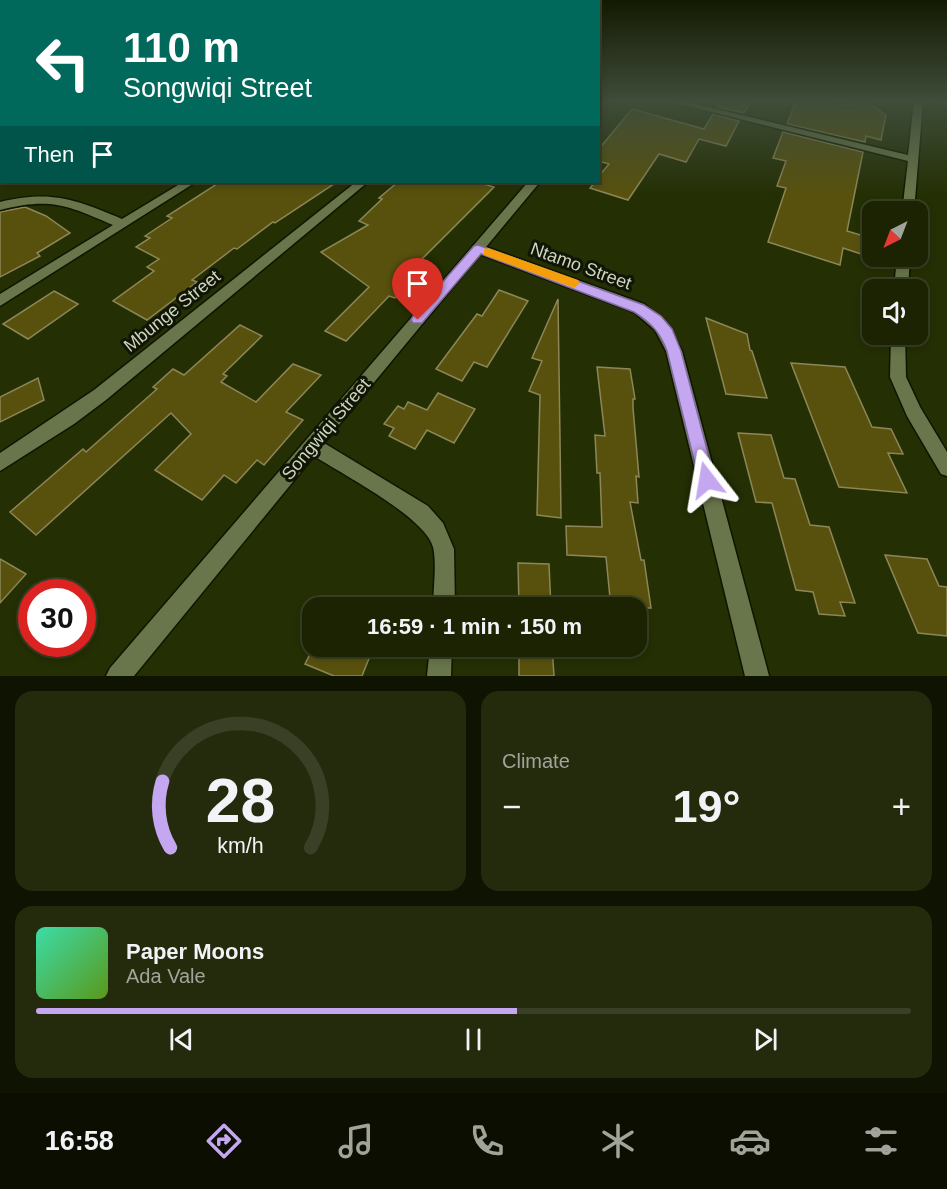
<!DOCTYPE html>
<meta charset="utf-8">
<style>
:root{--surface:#1b2303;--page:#242b0d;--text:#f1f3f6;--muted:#a0a49a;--line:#394025;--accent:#c5a7f1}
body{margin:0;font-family:Arial,sans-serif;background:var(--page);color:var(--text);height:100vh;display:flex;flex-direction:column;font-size:22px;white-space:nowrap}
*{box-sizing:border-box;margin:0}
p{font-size:20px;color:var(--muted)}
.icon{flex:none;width:33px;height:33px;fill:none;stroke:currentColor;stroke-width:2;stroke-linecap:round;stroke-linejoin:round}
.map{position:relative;height:676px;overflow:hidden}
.details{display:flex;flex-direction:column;gap:15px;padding:15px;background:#0f1302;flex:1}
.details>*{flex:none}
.guide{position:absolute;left:0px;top:0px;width:600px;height:183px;box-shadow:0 3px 9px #0003,0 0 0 2px var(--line);background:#00695c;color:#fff;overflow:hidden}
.needle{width:39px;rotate:222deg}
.controls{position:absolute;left:862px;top:201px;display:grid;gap:12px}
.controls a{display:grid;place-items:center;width:66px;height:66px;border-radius:12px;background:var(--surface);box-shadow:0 3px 9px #0003,0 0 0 2px var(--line);font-size:30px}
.speed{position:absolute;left:18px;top:579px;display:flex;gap:12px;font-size:30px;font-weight:700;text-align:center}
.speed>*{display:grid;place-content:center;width:78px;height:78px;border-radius:50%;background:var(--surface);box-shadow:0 3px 9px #0003,0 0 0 2px var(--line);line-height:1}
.speed .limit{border:9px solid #d22;background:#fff;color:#111}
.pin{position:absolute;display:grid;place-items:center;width:51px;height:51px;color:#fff;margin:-62px -26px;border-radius:50% 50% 50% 0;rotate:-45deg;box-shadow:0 0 6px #0007}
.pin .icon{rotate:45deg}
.me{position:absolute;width:66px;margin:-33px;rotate:346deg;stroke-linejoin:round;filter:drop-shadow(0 0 4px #0008)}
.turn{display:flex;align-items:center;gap:21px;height:126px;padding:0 24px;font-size:27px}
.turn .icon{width:78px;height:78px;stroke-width:2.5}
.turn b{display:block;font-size:42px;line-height:51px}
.then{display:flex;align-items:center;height:57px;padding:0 24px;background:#0003;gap:12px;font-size:22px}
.big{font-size:45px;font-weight:700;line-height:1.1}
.details .tile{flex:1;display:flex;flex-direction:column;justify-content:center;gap:9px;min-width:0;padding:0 21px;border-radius:18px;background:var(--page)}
.details .dial{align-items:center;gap:0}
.dial svg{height:156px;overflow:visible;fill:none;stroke:var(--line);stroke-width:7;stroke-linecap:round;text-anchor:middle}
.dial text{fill:var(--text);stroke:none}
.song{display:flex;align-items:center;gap:18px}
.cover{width:72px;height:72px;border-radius:9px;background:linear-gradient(135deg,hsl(160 70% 55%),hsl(90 70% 35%))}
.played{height:6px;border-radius:3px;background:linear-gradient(90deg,var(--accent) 55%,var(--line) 55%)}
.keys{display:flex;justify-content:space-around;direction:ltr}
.heat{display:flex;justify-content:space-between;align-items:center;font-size:33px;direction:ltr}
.details .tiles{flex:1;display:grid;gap:15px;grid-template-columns:1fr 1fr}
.tile:last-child{grid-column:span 2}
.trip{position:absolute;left:302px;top:597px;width:345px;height:60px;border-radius:18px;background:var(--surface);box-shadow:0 3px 9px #0003,0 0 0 2px var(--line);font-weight:700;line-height:60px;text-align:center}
.tabs{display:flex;height:96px;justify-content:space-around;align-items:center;background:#0b0e01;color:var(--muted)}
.tabs .icon{width:42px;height:42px}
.tabs .selected{color:var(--accent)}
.tabs b{font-size:27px;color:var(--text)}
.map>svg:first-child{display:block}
.building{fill:#58510d;stroke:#8c8658;stroke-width:1.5}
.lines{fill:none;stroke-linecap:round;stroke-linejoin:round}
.minor-casing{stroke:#0f1600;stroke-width:3}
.minor{fill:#69764b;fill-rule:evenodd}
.route{fill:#c5a7f1;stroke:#806d9d;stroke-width:1.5}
.slow{fill:#f59e0b}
.labels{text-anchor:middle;stroke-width:6;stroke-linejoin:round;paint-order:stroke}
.street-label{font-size:18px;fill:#cdd5be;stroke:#101505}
</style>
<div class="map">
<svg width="947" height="676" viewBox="0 0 947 676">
<rect width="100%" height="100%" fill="#242f04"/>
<g class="building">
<polygon points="721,101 751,101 744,113 717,107"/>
<polygon points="796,101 832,101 830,106 868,103 886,115 881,140 866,136 865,142 787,124"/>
<polygon points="632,109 704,129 713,114 739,121 726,146 699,139 686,162 659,154 628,200 590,188 595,182 598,182 598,177 609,164 598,161 598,150"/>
<polygon points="783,132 863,152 847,231 864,236 861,254 843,248 840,265 768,242 786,188 777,186 786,161 773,158"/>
<polygon points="220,182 337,182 275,223 273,222 237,249 234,248 192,280 197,282 147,320 113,301 154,271 147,267 159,259 136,247 150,238 145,236 172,218 167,216"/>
<polygon points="398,182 477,182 494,187 419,262 421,263 415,270 417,272 395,298 389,296 346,341 325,331 369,287 321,252 368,225 359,221 382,199 379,198"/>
<polygon points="25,207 46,216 70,233 37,253 40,256 0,277 0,212"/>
<polygon points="499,290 528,301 487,367 474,362 462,381 436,369 477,314 482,316"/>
<polygon points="54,291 78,304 28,339 3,324"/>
<polygon points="558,299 560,439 561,518 537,515 540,395 529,391 542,361 532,358"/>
<polygon points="706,318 747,334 750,350 752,351 767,398 726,394"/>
<polygon points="240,325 262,336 223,374 227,376 221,382 256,402 293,364 321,375 286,412 303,420 264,465 257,460 236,483 224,475 202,500 155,470 191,434 171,413 36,535 10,512 83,449 86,452 157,389 153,387 173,369 184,375"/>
<polygon points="791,363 845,367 872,427 891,429 903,454 888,453 907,493 839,487"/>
<polygon points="597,367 630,369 635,399 633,399 633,408 639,477 636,476 638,503 630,502 641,560 644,560 651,608 611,608 606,557 567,555 566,526 602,527 600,473 597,473 595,435 605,436"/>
<polygon points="38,378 44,400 0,422 0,397"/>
<polygon points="438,393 475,409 454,443 427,430 415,449 389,436 394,428 384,424 398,406 404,409 408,402 427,410"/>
<polygon points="738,433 771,435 784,478 795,479 810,525 829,527 855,603 840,602 845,616 819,614 813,592 796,590 772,503 756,502"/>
<polygon points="885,555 927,559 939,586 947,587 947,636 918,633"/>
<polygon points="0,559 26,574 0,603"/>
<polygon points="518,563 549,564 551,608 519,608"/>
<polygon points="314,646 374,646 362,676 334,676 305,664"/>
<polygon points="519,646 552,646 554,676 519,676"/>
</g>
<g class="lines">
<defs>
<g id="minor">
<polygon points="668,101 683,101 908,155 914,101 923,101 914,212 902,212 908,161"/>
<polygon points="933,101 947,101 947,106 935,103"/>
<rect x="0" y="133" width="2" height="6"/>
<path d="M183 182H196L0 306V294L113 225C67 205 50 197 0 210V202C52 190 74 199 122 219Z"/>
<polygon points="356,182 368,182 106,400 74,424 0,471 0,453 94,390"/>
<path d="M528 182H540L486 247 644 304 665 323 682 351 769 676H745L666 351 655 330 634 312 480 254 324 443 428 506 443 523 454 549 455 608H433C433 591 437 563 433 547 425 517 342 474 314 456L134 676H106L110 668Z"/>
<polygon points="897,256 910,256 908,290 894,290"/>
<polygon points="891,334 905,334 906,377 920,407 947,452 947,476 941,474 907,416 890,377"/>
<polygon points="430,646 452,646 451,676 427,676"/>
</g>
</defs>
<use href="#minor" class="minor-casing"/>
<use href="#minor" class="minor"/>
</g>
<linearGradient id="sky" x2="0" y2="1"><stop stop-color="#141a02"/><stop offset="0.52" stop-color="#3f4d3a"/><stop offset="1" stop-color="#3f4d3a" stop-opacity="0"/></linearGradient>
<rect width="947" height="195" fill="url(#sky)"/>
<path class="route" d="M478 245 644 305 661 316 672 329 681 351 715 480 713 486 707 488 701 486 699 480 667 351C660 332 651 323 634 312L481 254 422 323H413L411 320 413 316 474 246Z"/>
<polygon class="slow" points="488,248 578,280 580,283 574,288 569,286 484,255 484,249"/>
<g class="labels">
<g class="street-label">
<text transform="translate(581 266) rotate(20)" y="6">Ntamo Street</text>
<text transform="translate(172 311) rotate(-39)" y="6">Mbunge Street</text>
<text transform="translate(326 429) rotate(-50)" y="6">Songwiqi Street</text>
</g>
</g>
</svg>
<div class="controls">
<a><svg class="needle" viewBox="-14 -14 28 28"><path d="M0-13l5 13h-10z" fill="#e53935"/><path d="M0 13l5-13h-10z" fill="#a0a49a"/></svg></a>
<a><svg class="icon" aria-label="sound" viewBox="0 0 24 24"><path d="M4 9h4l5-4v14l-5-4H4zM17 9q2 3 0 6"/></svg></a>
</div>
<div class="speed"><div class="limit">30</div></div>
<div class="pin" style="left:418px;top:320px;background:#d93025"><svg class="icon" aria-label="arrive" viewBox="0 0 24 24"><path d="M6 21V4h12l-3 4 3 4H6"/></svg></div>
<svg class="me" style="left:707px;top:480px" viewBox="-20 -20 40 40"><path d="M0-17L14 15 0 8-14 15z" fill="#c5a7f1" stroke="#fff" stroke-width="4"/></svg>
<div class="trip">16:59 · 1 min · 150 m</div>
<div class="guide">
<div class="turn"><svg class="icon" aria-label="left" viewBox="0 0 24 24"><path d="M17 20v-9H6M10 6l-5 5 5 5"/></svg><div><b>110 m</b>Songwiqi Street</div></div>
<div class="then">Then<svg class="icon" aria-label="arrive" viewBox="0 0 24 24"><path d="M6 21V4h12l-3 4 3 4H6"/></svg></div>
</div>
</div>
<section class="details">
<div class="tiles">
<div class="tile dial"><svg viewBox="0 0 100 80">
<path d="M14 69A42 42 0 1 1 86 69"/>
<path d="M14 69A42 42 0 0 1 10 35" stroke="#c5a7f1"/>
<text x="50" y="56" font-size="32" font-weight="700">28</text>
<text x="50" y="72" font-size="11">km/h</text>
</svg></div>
<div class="tile"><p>Climate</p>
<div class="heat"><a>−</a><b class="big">19°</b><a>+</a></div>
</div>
<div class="tile">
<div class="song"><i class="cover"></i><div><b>Paper Moons</b><p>Ada Vale</p></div></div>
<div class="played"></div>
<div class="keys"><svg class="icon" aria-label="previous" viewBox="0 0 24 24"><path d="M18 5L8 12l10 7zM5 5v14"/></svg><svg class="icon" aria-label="pause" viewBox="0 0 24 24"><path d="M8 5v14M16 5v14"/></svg><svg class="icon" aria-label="next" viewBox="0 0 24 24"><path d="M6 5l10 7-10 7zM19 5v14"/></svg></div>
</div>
</div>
</section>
<nav class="tabs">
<b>16:58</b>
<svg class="icon selected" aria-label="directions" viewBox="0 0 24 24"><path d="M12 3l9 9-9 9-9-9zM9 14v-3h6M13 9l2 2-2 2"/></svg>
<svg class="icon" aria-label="music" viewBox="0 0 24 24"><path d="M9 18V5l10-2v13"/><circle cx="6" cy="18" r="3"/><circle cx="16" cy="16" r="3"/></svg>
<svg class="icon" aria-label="phone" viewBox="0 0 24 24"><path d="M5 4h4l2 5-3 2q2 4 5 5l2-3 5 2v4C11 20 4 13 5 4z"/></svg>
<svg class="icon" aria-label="climate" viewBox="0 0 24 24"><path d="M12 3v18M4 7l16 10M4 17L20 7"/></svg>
<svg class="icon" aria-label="car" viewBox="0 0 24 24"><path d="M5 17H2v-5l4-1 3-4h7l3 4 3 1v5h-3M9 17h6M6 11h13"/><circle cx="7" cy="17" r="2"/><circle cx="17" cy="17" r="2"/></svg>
<svg class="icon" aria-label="filters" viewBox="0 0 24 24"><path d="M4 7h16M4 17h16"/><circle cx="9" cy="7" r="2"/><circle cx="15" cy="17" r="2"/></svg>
</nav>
